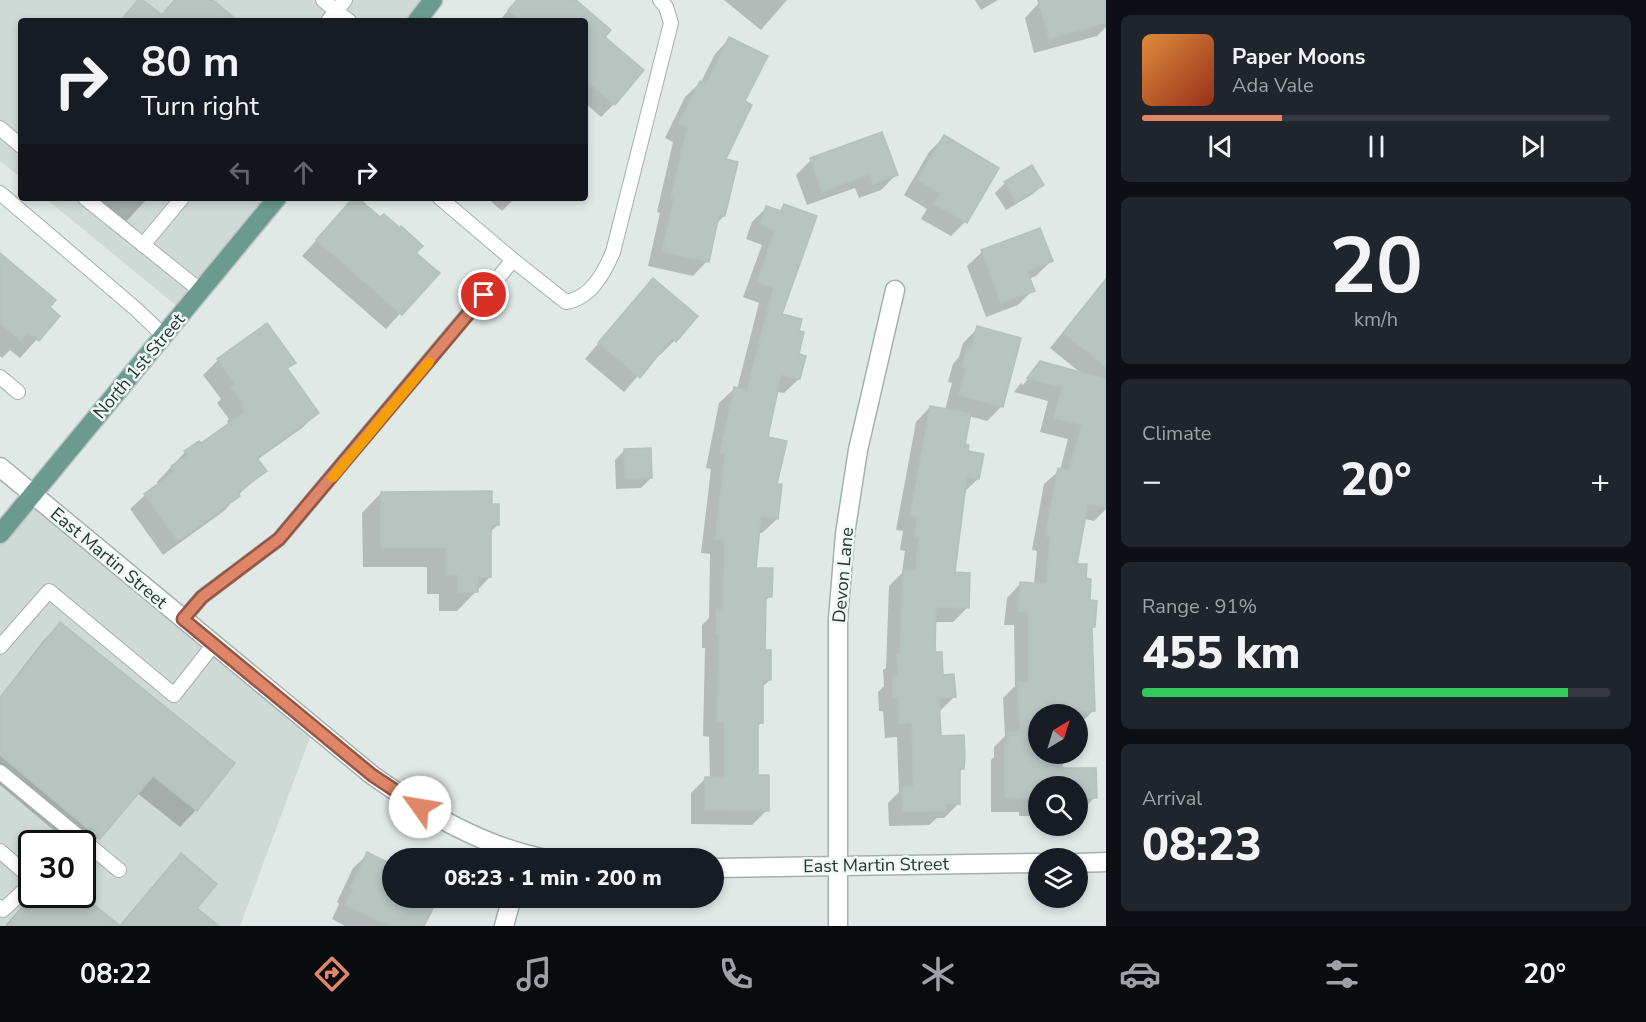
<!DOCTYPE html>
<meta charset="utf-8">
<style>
:root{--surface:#171b24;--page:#20242c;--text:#f1f3f6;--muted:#9ea1a6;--line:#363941;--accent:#e08668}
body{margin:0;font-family:"Nunito Sans",sans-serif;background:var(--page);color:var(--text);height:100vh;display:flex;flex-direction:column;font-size:22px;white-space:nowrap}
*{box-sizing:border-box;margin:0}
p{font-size:20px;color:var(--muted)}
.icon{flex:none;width:33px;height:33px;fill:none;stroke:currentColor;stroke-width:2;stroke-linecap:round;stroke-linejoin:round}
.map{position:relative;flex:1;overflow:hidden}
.details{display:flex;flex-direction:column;gap:15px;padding:15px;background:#0d0f14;width:540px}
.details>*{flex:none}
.top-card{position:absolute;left:18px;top:18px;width:570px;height:183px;border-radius:6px;box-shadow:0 3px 9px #0003;background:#171b24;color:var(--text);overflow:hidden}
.needle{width:39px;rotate:38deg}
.fabs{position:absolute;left:1028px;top:704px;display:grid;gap:12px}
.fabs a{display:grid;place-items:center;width:60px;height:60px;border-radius:50%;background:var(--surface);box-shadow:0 3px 9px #0003;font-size:30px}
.speed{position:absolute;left:18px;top:830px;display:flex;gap:12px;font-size:30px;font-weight:700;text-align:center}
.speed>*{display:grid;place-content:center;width:78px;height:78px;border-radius:50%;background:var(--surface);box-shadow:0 3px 9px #0003;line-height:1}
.speed .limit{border:3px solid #111;border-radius:9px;background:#fff;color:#111}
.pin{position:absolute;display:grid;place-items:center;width:51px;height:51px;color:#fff;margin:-26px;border:3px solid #fff;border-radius:50%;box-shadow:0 2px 6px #0007}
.me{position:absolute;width:66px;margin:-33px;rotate:302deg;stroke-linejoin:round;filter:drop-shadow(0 0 4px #0008)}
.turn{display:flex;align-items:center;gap:21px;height:126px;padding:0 24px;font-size:27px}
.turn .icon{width:78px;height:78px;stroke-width:2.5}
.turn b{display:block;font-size:42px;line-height:51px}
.lanes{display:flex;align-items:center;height:57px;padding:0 24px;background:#0003;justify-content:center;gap:30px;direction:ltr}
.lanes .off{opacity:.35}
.big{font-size:45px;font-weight:800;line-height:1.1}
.details .tile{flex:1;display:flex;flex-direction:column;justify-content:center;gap:9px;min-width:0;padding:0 21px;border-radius:9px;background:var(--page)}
.details .dial{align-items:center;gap:0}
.dial b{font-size:78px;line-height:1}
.song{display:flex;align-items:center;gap:18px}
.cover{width:72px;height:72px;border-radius:9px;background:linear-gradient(135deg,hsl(30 70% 55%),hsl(10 70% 35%))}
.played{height:6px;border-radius:3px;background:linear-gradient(90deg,var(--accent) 30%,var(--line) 30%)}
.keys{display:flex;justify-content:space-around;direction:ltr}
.heat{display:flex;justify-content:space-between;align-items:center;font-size:33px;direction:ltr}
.charge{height:9px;border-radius:4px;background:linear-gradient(90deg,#34c759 91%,var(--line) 0)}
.trip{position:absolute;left:382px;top:848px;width:342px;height:60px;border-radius:30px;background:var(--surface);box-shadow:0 3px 9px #0003;font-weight:800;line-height:60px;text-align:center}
.tabs{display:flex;height:96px;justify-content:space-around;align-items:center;background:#090b0e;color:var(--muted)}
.tabs .icon{width:42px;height:42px}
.tabs .active{color:var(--accent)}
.tabs b{font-size:27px;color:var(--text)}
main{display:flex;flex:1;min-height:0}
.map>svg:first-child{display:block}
.built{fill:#cfd9d5;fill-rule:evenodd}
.shadow{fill:#0003}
.building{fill:#b7c4bf;stroke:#b4c2bc;stroke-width:1.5}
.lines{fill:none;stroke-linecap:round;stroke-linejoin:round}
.lane-casing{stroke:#a4b0ac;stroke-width:16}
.street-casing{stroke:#a4b0ac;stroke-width:21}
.primary-casing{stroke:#bdc3c2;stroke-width:21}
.lane{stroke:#fff;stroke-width:14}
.street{stroke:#fff;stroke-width:18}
.primary{stroke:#6b9a8e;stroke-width:18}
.route-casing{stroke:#925744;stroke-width:15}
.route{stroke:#e08668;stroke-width:10}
.slow{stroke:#f59e0b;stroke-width:10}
.labels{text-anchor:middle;stroke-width:5;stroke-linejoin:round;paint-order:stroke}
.street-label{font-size:18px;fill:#233832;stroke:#f1f7f4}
</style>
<main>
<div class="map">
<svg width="1106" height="926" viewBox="0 0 1106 926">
<rect width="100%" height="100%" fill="#e1e9e6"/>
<g class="built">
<polygon points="0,0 433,0 417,21 21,21 21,178 0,161"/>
<polygon points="45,198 277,198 184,312"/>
<path d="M33 495 314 727 240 926H0V534ZM32 843H82V894H32Z"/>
</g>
<g class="shadow">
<polygon points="139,0 160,16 174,0 210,0 236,21 119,21"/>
<polygon points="517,0 574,0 603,37 614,104 601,117 585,103 585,21 499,21"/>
<polygon points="724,0 787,0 761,30"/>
<polygon points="975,0 998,0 981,10"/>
<polygon points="1051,0 1106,0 1106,27 1097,36 1034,53 1025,18 1039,3"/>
<polygon points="729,39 743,102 724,160 724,216 716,224 707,261 693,276 648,266 660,213 657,212 673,142 665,138 685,97 701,82 715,54"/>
<polygon points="944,137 965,222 951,236 921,219 927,209 904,195 929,152"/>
<polygon points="811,160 896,175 881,190 859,198 855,188 807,205 796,175"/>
<polygon points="1005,183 1042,185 1033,194 1006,210 995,193"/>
<polygon points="81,198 148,198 119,229"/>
<polygon points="355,198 437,273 386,329 302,256"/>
<polygon points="487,198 515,198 502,211"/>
<polygon points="784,206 780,315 798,332 797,355 804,357 799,379 784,393 776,392 766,438 776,485 777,519 762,533 758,533 754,569 771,596 764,602 764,652 770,680 762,687 761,723 756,728 756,777 767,810 752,825 691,824 691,793 706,778 710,779 709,737 703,736 705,648 702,648 702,625 709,618 710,554 701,553 711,469 706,468 719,403 734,389 737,389 759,303 743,297 762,245 746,239 752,222 767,207 779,212"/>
<polygon points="982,252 1051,261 1036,276 1029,279 1033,290 1018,305 986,317 967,266"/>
<polygon points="0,255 58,316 20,358 10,350 2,358 0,356"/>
<polygon points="653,280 675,340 660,355 658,353 624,392 585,359"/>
<polygon points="1106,282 1106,509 1094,521 1084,519 1075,565 1085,580 1094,627 1090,630 1094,710 1080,724 1077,725 1077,714 1038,714 1038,753 1061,753 1061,769 1095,797 1081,812 1077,812 1077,786 1038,786 1038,816 1019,816 1019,812 991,812 991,760 994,757 994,747 1005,736 1003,698 1015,686 1014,625 1004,625 1007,598 1021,583 1034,584 1037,551 1032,550 1044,484 1060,470 1068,439 1040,432 1048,401 1014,392 1021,383 1023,385 1030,376 1028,376 1040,363 1082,374 1050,348 1092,296"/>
<polygon points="978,328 1002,406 987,421 969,416 964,445 978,479 963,493 953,573 967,608 953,622 934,622 933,654 941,676 954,697 939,712 939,737 963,768 958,773 959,803 944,818 937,818 929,825 889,826 888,803 899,792 897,737 885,738 883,711 879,711 878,692 884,686 883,670 886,668 889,586 902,573 905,551 900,550 903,531 896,530 916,422 930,407 945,410 952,383 948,382 953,364 959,357 963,343"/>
<polygon points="218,360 294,362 286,370 317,413 302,428 257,460 265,471 238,495 224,511 163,555 130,509 145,495 159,485 157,482 185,452 201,445 229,425 227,421 229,419 217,403 221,399 203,375"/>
<polygon points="625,450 651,478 641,488 616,489 615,460"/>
<polygon points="381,493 490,506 498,525 489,533 490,577 457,611 439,611 439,594 427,594 427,567 363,567 362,513"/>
<polygon points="60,624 196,810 180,827 137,793 83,855 82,843 69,843 0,785 0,697 43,641"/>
<polygon points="368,854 393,866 393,897 437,897 423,926 345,926 332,919 339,904 337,902 353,868"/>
<polygon points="181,856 199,926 119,926 163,874"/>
<polygon points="32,894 79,894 117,926 5,926"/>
</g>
<g class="building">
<polygon points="138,0 143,0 162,15 175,0 213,0 238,21 120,21"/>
<polygon points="517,0 576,0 611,30 605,37 644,70 615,105 585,79 585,21 521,21 508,10"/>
<polygon points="1038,0 1106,0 1106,23 1049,39"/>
<polygon points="729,37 768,56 745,101 752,105 726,159 738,162 725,216 719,215 709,262 662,252 674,198 671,198 687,127 679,123 700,81 706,84"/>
<polygon points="882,132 898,175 873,184 870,174 822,192 810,158"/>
<polygon points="944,135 999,168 967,223 934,204 940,193 917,180"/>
<polygon points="1032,165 1044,185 1016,202 1004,182"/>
<polygon points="353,198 358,198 380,217 384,214 400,228 401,226 423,246 416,253 440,273 402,315 316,240"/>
<polygon points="784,204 817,216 782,314 802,319 799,331 804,332 799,354 806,356 800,379 781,375 768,437 787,441 777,484 782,484 778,519 761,517 756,568 773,568 772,597 766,597 765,650 771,650 771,680 763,680 763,723 758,723 758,775 769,775 769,811 705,810 705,777 724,777 724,722 717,722 719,634 716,634 716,609 723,609 724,540 715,539 725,454 720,453 734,387 747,390 773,288 757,282 775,230 760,225 766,206 781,211"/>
<polygon points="1040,228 1053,261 1027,271 1035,291 1001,303 981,250"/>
<polygon points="0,253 56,300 50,307 60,316 39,341 28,333 21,341 0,323"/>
<polygon points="653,278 698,316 676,342 672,338 640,378 598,343"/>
<polygon points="1106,279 1106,367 1063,333"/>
<polygon points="267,323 296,363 287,368 319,413 257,458 267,471 238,492 240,496 178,541 144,494 174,472 171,466 188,455 184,451 199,441 201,443 245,412 241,405 243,404 231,387 235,384 217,359"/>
<polygon points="977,326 1021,338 1003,407 959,395 966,368 962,367 967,347 971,349"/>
<polygon points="1040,361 1106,379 1106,507 1088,504 1077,564 1087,564 1086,578 1091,579 1090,600 1097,601 1095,627 1092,627 1095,711 1038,714 1038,753 1062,753 1062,768 1096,768 1097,798 1077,798 1077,786 1038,786 1038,798 1005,798 1005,744 1008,744 1008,732 1020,731 1017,682 1029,682 1028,612 1018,611 1020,582 1046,584 1050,537 1045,536 1058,468 1069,470 1082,425 1054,418 1062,387 1027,378"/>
<polygon points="930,406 971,413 965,444 969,445 968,451 984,454 979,479 967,477 955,572 970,573 969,608 936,607 935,652 942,652 943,675 954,674 956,697 939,698 941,736 964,735 965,757 964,769 960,769 960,804 945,804 946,811 903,812 902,787 913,787 912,723 899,724 898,697 893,697 892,676 898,675 897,654 900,654 903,570 915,570 919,537 914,536 917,517 910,516"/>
<polygon points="651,448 652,478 625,479 624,449"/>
<polygon points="492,491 492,504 499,504 499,525 491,525 491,577 478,577 478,592 458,592 458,575 446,575 446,548 381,548 381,492"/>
<polygon points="60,622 235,763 197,811 153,776 100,839 0,755 0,698"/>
<polygon points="367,852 393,865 393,897 439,897 424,926 388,926 345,905 353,889 350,888"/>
<polygon points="181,853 217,884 197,908 219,926 120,926"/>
<polygon points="33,894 81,894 120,926 7,926"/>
</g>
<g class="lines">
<defs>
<g id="lane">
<polyline points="323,0 336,11 345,0"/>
<polyline points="328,21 336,11 349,21"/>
<polyline points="0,128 21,146"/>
<polyline points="0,193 137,310 164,336"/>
<polyline points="85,198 201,291"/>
<polyline points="143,245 182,198"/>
<path d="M513 260 566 302C591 298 604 273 613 252L671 23 666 7 660 0"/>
<polyline points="0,377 18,392"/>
<polyline points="183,619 202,597 279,539 513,260 440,198"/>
<polyline points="0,647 49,591 174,695 214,644"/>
<polyline points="0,772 119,870"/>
<polyline points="0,851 32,879"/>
<polyline points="0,907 3,910 32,883"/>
</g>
<g id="street">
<path d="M0 467 372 775C423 811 480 845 541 858"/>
<polyline points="1077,863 1106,862"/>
<polyline points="714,868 1038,863"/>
<polyline points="504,926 512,897"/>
<polyline points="838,926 838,619 845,534 858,450 895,290"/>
</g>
<g id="primary">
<polyline points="417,21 433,0"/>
<polyline points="0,534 277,198"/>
</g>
</defs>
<use href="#lane" class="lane-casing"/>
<use href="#street" class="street-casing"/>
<use href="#primary" class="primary-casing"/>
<use href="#lane" class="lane"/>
<use href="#street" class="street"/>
<use href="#primary" class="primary"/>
</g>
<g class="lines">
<defs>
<polyline id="route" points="420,807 372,775 183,619 202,597 279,539 484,295"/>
</defs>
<use href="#route" class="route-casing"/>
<use href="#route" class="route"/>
<polyline class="slow" points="333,477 429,362"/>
</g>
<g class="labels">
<g class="street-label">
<text transform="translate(139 366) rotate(-50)" y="6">North 1st Street</text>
<text transform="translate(109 558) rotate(40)" y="6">East Martin Street</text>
<text transform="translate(843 575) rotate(-85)" y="6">Devon Lane</text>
<text transform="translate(876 865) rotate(-1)" y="6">East Martin Street</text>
</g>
</g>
</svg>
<div class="fabs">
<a><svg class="needle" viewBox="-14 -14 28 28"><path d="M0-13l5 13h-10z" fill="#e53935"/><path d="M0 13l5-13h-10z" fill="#9ea1a6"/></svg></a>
<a><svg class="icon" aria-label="search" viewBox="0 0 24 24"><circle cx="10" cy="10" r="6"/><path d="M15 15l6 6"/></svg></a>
<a><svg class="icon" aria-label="layers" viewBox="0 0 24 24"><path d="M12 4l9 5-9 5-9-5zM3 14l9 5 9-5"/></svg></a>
</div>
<div class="speed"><div class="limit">30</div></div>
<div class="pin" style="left:484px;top:295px;background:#d93025"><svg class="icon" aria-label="arrive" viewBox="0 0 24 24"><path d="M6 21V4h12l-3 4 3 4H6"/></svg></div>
<svg class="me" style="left:420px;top:807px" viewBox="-20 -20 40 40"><circle r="19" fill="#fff"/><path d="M0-13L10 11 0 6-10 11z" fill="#e08668"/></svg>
<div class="trip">08:23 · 1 min · 200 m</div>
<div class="top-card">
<div class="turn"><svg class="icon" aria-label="right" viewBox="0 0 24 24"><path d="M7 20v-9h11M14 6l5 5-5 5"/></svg><div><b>80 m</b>Turn right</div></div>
<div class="lanes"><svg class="icon off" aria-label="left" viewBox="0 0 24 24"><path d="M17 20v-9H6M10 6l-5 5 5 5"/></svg><svg class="icon off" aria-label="ahead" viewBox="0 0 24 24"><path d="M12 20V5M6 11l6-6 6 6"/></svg><svg class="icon" aria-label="right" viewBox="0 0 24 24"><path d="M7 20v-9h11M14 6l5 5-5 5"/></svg></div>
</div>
</div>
<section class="details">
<div class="tile">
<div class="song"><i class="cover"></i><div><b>Paper Moons</b><p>Ada Vale</p></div></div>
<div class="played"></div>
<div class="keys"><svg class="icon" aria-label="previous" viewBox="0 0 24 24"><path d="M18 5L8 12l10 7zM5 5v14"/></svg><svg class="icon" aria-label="pause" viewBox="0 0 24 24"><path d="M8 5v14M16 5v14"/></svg><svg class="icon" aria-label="next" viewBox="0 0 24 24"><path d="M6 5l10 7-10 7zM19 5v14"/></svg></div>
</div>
<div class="tile dial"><b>20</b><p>km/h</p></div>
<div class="tile"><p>Climate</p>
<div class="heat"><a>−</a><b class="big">20°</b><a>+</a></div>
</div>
<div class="tile"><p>Range · 91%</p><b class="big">455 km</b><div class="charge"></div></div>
<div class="tile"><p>Arrival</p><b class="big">08:23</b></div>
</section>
</main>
<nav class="tabs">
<b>08:22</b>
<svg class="icon active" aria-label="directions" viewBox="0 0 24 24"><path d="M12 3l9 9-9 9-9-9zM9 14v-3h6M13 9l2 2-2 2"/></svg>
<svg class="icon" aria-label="music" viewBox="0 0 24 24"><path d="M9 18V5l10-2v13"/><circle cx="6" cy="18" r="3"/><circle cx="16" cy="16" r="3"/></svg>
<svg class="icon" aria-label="phone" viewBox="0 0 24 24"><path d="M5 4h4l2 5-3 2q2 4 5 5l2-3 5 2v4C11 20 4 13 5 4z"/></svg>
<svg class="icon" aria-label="climate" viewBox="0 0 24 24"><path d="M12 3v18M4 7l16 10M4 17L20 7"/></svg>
<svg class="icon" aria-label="car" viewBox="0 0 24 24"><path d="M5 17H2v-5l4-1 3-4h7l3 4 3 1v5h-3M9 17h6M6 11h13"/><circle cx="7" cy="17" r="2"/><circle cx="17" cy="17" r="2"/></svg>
<svg class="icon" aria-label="filters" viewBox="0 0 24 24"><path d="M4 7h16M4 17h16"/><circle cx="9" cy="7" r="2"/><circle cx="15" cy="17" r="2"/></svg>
<b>20°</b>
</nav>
